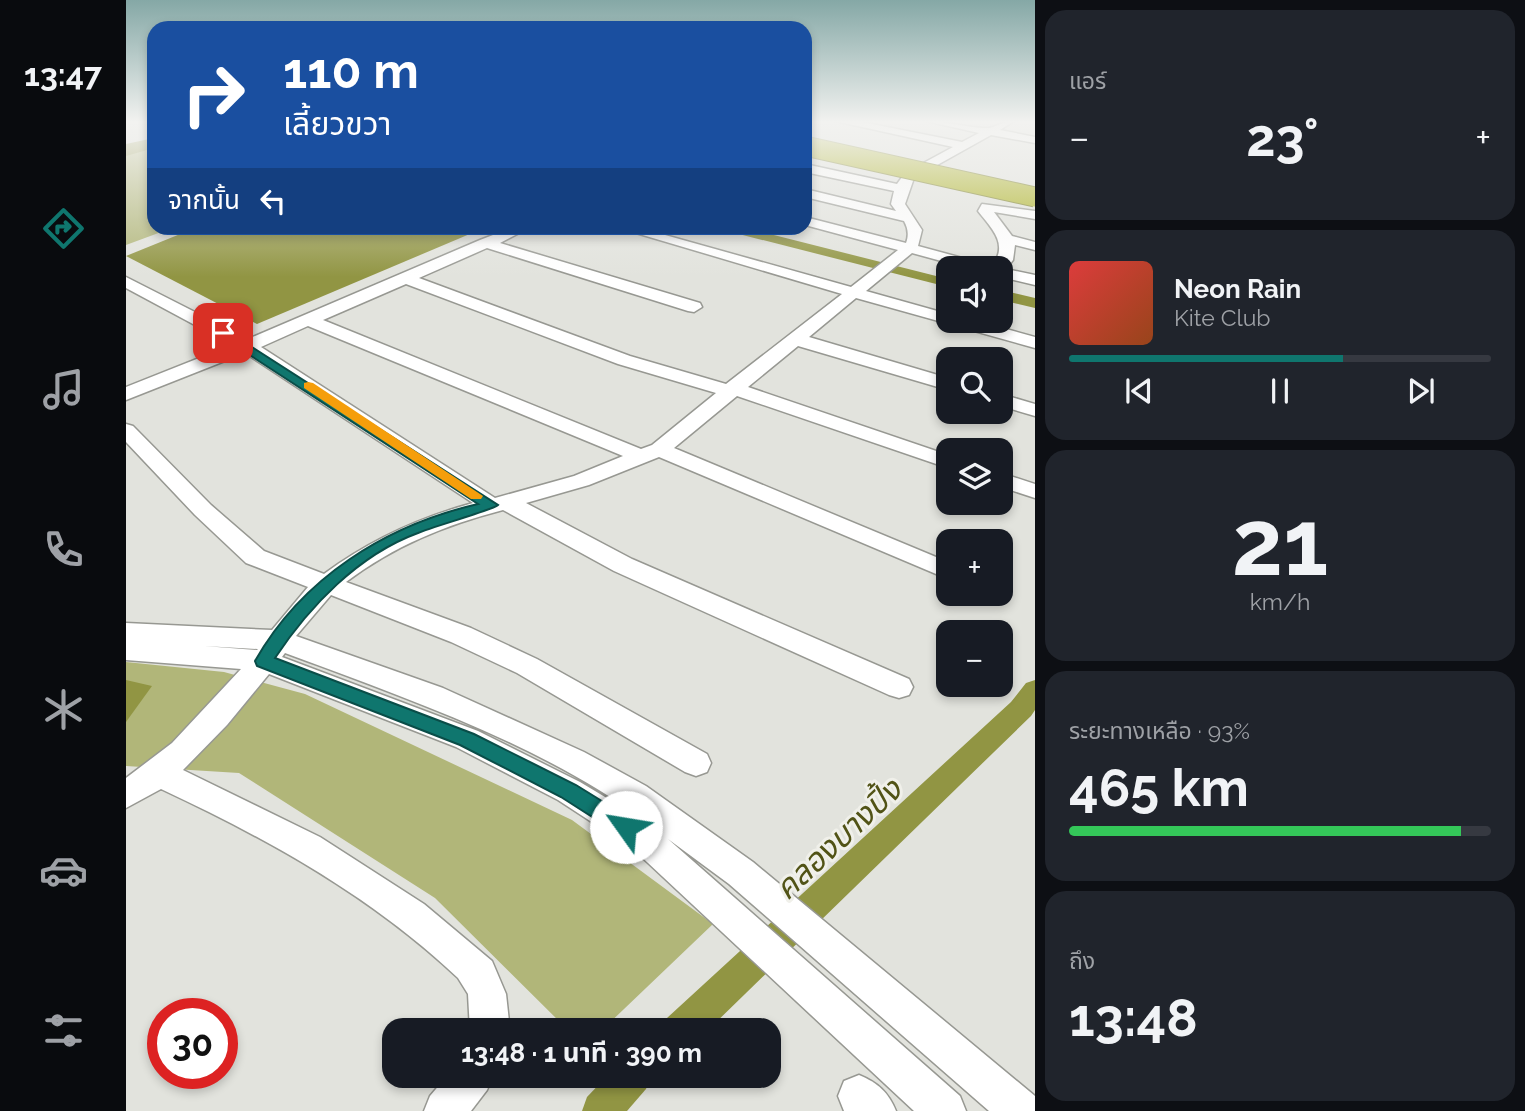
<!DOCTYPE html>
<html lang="th">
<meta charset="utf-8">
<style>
:root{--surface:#171b24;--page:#20242c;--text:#f1f3f6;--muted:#9ea1a6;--line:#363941;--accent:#0f766e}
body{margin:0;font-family:Raleway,"Noto Sans Thai",sans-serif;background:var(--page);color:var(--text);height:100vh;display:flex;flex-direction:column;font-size:26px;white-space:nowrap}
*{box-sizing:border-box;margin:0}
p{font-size:23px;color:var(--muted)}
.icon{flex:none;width:38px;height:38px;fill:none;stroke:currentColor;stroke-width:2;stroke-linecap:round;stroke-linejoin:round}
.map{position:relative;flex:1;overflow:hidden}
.panel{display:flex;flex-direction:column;gap:10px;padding:10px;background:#0d0f14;width:490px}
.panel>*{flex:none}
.hud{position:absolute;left:21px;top:21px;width:665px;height:214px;border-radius:21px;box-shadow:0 4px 10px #0003;background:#1a4fa0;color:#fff;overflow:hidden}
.fabs{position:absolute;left:810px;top:256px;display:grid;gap:14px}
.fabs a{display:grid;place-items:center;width:77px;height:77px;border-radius:14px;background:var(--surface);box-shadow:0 4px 10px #0003;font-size:35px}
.speed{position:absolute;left:21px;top:998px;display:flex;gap:14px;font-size:35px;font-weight:700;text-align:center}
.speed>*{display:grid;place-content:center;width:91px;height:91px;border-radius:50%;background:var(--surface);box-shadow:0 4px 10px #0003;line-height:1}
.speed .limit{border:10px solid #d22;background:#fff;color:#111}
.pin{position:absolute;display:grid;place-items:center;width:60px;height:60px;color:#fff;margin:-30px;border-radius:14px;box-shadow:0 4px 10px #0006}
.me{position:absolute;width:77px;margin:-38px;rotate:302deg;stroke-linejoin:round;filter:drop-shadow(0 0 5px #0008)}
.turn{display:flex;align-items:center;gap:24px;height:147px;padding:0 21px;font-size:32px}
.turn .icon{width:91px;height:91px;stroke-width:2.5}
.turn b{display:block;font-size:49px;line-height:60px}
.then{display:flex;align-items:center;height:66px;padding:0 21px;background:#0003;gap:14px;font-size:26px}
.big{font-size:52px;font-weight:700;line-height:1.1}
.panel .widget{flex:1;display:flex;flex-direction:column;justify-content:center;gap:10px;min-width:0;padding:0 24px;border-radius:21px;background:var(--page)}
.panel .dial{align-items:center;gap:0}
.dial b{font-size:91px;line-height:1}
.song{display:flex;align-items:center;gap:21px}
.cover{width:84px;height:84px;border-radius:10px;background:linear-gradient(135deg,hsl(0 70% 55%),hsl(20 70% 35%))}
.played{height:7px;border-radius:4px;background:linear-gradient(90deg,var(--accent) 65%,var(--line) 65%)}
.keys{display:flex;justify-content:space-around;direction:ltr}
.heat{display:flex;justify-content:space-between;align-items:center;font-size:38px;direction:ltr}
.charge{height:10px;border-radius:5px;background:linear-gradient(90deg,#34c759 93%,var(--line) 0)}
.trip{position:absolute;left:256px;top:1018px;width:399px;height:70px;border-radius:21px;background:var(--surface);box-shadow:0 4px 10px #0003;font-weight:700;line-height:70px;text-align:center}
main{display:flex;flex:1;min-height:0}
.dock{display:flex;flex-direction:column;width:126px;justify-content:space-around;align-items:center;background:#090b0e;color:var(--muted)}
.dock .icon{width:49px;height:49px}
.dock .current{color:var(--accent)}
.dock b{font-size:32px;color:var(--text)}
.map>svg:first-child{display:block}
.green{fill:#b1b679}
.water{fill:#919543}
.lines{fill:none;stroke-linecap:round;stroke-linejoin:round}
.canal{fill:#919543;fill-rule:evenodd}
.river{fill:#919543;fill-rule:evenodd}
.minor-casing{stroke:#979892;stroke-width:3}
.minor{fill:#fff;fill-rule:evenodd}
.motorway-bridge-casing{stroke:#767a18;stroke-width:21;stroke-linecap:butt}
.motorway-bridge{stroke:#aab01b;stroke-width:19}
.route{fill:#0f766e;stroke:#0a4d48;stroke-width:2}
.slow{fill:#f59e0b}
.labels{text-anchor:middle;stroke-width:6;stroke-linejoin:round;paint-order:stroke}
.near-water-label{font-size:32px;font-style:italic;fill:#515316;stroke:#f0f0ea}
</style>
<main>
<nav class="dock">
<b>13:47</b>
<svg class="icon current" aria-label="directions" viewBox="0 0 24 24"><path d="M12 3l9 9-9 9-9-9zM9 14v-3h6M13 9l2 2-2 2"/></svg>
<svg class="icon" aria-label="music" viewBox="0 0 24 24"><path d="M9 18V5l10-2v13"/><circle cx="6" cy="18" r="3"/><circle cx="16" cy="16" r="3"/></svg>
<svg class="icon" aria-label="phone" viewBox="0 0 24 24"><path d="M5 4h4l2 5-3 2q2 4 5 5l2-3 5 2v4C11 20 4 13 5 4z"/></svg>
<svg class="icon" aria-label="climate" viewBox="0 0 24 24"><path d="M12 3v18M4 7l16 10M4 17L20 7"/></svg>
<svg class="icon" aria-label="car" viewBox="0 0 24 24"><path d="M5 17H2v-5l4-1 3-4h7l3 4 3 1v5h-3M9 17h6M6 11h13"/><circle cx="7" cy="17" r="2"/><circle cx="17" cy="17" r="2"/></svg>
<svg class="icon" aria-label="filters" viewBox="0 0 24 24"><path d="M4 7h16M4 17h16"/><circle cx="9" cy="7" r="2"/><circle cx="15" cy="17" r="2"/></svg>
</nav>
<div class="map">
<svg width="909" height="1111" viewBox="0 0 909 1111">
<rect width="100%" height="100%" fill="#e2e3dd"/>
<g class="green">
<polygon points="28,148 28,228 46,228 0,245 0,153"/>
<polygon points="0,662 98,672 179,694 446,820 587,924 475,1031 443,1031 309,898 113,773 0,766"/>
</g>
<g class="water">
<polygon points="69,228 358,228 131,324 0,256"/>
<polygon points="0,680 26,686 0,722"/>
</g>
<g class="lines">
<g class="canal">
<polygon points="600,228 620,228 822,279 822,287 601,231"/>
<polygon points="875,290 909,298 909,308 875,300"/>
<polygon points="909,680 909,710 905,716 581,1031 536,1031 541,1018 885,702 900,683"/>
<polygon points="481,1076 526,1076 520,1089 501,1111 456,1111 461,1097"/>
</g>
<polygon class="river" points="28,138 28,148 0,156 0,144"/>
<defs>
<g id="minor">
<path d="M709 121H731L836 142 853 133 800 121C816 121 851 129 862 128 871 127 877 121 888 121L874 130 909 137V143L865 135 788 178 779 204 796 230 792 246 866 266C883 244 866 229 852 211L856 204 909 211V219L868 212 886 236 909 242V250L889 245 887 260 880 269 909 275V285L875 277V268H841L786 253 740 291 822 314V320H848L909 337V348L730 298 683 337 822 378V390L672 346 622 387 822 455V468L611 396 548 448 822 562V579L533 457 463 485 400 503 506 559 783 679 787 687 783 695 773 698 763 695 488 571 377 510C319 525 268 546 220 582L345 628 411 659 581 754 585 763 581 772 570 776 559 772 391 673 325 642 205 595 170 636 317 688 458 752 520 786 627 862 909 1096V1111H863L603 884 542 839 834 1096 840 1111H788L507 849 432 800 330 747 143 674 101 725 57 770 194 837 298 904 366 961 380 994 384 1031H344L342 994 332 978C245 896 142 839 35 789L0 808V778L46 743 115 669 0 660V623L146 630 182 587 120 563 69 515 0 442V424L7 426 85 505 138 551 198 574C244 540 292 518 347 503L119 353 0 400V387L106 345 0 288V277L122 339 354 240 385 228H403L374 243 574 303 576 307 568 312 562 311 361 248 293 278 504 356 600 384 716 294 493 228H514L725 287 772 250 679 225V217L780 243C783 235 782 228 778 221L679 197V189L770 211 765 204 768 191 679 172V164L771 184 779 173 827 147ZM280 284 492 364 590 393 526 445 515 449 197 320ZM182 326 497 456 448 476 369 498 135 347ZM78 646 132 649 131 650ZM159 653C277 697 417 745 519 821L454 782 352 731 156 657Z"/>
<polygon points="875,394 909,404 909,416 875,406"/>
<polygon points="875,473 909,484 909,498 875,487"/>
<path d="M733 1075C752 1083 762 1092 770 1111H718L712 1096 718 1081Z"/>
<polygon points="321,1076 367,1076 361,1090 345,1111 298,1111 304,1096"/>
</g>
</defs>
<use href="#minor" class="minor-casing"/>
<use href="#minor" class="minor"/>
<defs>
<polyline id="motorway-bridge" points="679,146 909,197"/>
</defs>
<use href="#motorway-bridge" class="motorway-bridge-casing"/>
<use href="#motorway-bridge" class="motorway-bridge"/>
</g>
<linearGradient id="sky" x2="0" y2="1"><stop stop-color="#85a8a6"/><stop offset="0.44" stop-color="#f2f2f0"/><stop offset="1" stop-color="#f2f2f0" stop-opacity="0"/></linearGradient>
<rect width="909" height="277" fill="url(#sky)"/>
<path class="route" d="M93 331H101L372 505C367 510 305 527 292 533 232 555 183 607 149 658L348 734 450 785 508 821 511 827 508 834 500 837 493 834 435 797 334 745 131 666 129 661C176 578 260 525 352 504L93 335Z"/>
<polygon class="slow" points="182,382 187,383 357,496 355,499 345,499 178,388 178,383"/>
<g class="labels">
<g class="near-water-label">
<text transform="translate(712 839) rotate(-43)" y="11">คลองบางปิ้ง</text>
</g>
</g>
</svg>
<div class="fabs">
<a><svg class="icon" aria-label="sound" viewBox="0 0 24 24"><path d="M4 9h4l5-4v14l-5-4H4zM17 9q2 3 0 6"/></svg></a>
<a><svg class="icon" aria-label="search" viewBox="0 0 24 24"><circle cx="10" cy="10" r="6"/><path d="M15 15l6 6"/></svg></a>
<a><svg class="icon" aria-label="layers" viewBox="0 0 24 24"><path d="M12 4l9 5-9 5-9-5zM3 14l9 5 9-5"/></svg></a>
<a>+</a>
<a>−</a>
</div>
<div class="speed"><div class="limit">30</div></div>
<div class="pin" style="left:97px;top:333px;background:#d93025"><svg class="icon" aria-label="arrive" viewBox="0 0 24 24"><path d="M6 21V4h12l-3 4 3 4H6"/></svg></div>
<svg class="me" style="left:500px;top:827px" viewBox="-20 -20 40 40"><circle r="19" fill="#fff"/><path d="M0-13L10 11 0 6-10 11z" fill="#0f766e"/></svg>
<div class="trip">13:48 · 1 นาที · 390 m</div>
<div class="hud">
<div class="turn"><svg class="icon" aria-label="right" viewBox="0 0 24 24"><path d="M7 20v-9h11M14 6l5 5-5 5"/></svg><div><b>110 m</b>เลี้ยวขวา</div></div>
<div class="then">จากนั้น<svg class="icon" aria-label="left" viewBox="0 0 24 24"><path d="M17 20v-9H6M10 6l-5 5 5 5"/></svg></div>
</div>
</div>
<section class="panel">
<div class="widget"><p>แอร์</p>
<div class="heat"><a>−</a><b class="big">23°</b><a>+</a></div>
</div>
<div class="widget">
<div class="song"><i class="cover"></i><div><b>Neon Rain</b><p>Kite Club</p></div></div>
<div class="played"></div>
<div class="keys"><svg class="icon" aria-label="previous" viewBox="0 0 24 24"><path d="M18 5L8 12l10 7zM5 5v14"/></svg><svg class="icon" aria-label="pause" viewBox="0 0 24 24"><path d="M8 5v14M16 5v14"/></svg><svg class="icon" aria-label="next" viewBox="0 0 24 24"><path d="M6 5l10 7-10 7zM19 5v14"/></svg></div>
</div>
<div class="widget dial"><b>21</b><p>km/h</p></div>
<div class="widget"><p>ระยะทางเหลือ · 93%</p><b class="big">465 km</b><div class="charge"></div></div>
<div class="widget"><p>ถึง</p><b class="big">13:48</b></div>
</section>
</main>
